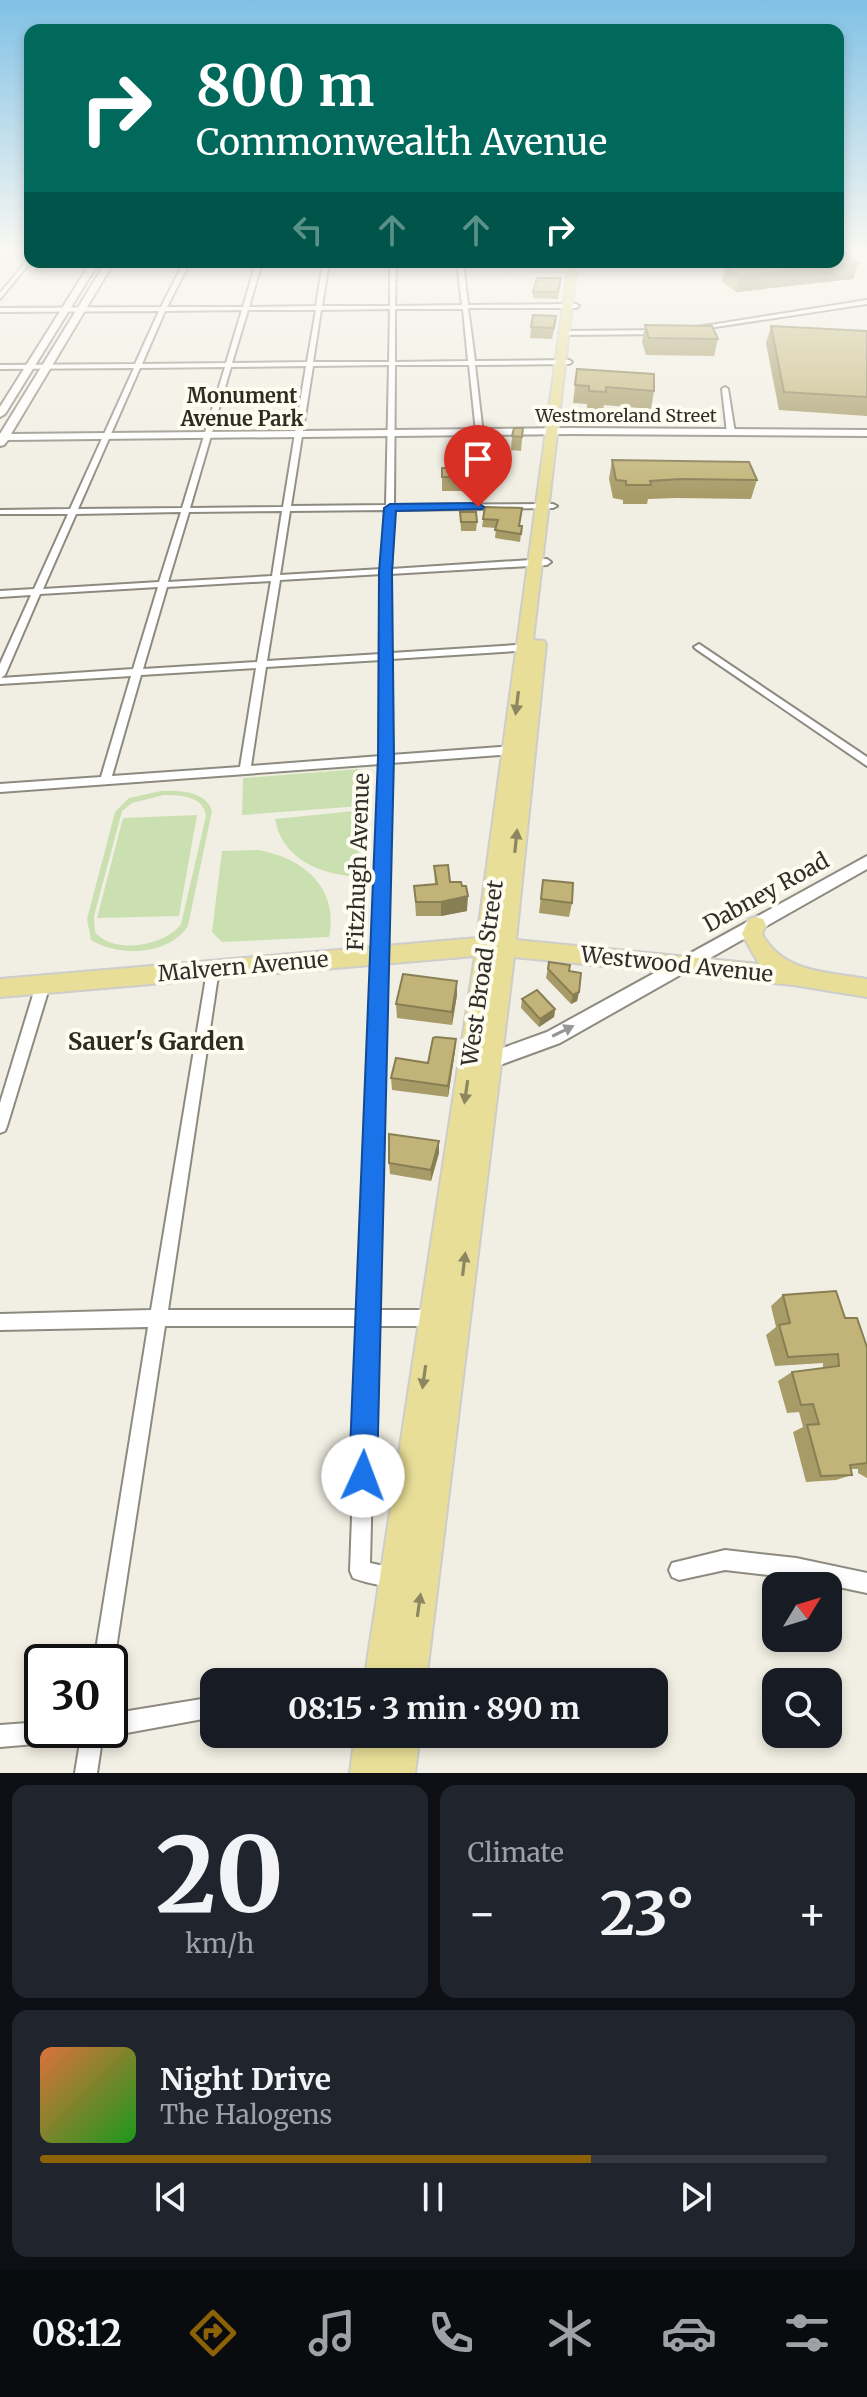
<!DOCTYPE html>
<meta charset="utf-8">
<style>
:root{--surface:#171b24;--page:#20242c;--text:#f1f3f6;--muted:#9ea1a6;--line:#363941;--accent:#8d6207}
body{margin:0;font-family:Merriweather,serif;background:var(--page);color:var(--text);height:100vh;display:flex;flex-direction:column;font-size:30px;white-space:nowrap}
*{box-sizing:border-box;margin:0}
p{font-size:26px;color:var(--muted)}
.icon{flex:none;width:44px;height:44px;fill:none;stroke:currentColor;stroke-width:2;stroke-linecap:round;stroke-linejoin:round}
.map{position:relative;height:1773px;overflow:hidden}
.panel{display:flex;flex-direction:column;gap:12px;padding:12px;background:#0d0f14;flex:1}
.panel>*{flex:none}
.banner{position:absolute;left:24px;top:24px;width:820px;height:244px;border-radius:16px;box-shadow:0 4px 12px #0003;background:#00695c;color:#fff;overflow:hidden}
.needle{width:52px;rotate:52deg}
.controls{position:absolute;left:762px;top:1572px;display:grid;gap:16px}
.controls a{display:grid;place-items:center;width:80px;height:80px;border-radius:16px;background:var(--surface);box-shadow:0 4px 12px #0003;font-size:40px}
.speed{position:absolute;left:24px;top:1644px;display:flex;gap:16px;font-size:40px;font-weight:700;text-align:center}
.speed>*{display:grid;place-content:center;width:104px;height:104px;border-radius:50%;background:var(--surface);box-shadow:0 4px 12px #0003;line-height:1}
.speed .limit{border:4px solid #111;border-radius:12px;background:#fff;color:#111}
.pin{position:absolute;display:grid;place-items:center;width:68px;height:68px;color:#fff;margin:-82px -34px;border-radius:50% 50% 50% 0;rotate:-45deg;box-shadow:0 0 8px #0007}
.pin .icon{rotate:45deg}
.me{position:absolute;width:88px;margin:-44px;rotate:2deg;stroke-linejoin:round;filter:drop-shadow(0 0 6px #0008)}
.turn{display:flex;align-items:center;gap:28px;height:168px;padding:0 40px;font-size:36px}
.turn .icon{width:104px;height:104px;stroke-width:2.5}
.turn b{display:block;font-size:56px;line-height:68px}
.lanes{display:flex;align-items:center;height:76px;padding:0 40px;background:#0003;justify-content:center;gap:40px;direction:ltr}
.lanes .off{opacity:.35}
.big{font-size:60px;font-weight:700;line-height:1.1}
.panel .tile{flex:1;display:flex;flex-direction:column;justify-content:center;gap:12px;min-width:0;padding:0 28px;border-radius:16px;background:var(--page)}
.panel .dial{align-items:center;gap:0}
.dial b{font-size:104px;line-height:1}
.song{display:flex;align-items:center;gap:24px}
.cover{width:96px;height:96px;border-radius:12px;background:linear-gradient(135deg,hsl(20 70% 55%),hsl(120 70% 35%))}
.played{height:8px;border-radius:4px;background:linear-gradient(90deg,var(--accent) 70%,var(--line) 70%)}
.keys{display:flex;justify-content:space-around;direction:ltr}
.heat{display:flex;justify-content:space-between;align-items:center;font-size:44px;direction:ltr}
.panel .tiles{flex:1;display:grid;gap:12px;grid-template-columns:1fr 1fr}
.tile:last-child{grid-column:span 2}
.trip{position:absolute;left:200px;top:1668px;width:468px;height:80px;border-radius:16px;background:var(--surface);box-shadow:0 4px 12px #0003;font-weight:700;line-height:80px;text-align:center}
.dock{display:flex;height:128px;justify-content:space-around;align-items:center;background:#090b0e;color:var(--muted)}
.dock .icon{width:56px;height:56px}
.dock .selected{color:var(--accent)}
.dock b{font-size:36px;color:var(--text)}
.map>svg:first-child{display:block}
.green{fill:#cbe0b1;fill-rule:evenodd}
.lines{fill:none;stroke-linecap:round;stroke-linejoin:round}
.minor-casing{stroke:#8d8a80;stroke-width:4}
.tertiary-casing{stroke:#8d8a80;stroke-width:4}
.primary-casing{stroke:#cdcdcc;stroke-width:4}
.minor{fill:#fff;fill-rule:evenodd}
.tertiary{fill:#fff;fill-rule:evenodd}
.primary{fill:#e8de97;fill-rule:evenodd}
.wall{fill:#a79b67}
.shaded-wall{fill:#887e54}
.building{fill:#c2b478;stroke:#887e54;stroke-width:2}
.oneway{fill:#8c8661}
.oneway2{fill:#989795}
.route{fill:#1a73e8;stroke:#114b97;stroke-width:2}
.labels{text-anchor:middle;stroke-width:8;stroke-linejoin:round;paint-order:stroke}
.far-street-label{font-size:18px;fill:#302f2b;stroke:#fffcf0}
.far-neighbourhood-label{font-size:20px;font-weight:bold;fill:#2d2b22;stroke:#fffcf0}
.street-label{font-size:22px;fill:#302f2b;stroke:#fffcf0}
.neighbourhood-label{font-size:24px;font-weight:bold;fill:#2d2b22;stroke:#fffcf0}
</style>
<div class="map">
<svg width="867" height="1773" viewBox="0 0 867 1773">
<rect width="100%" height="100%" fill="#f1efe3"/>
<g class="green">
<polygon points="358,769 361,806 242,815 243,778"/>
<path d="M161 791C179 790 206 791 212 811L188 926C168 956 119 957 91 940L87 919 115 812 129 798ZM164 795C180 795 204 796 206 816L181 924C165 946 114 955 95 932L94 916 122 811 132 803Z"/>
<path d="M354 811 361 816 357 877C321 874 282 860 275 819Z"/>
<polygon points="197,815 179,916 97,918 123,818"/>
<path d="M258 850C304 858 339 888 329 937L222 942 212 932 222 851Z"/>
</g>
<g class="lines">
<defs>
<g id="minor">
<polygon points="0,250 6,250 0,257"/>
<polygon points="30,257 30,262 79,262 28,265 0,299 0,293"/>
<path d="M184 262H190L167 307H243L256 262H262L249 307 316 306 323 262H329L322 306H390V262H396L395 306 462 305 457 262H463L468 305 576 304 579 306 576 308H468L475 361 569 360 572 362 569 364 475 365 483 434 476 432 469 365H395L394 505 553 504 557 506 553 508 394 510 391 569 547 559 551 562 547 565 390 574 391 653 532 644 537 647 532 650 391 659V755L515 746 520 750 515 754 391 763 377 1310H433L439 1312 441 1318 439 1324 433 1326H376L370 1563 403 1570 406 1577 403 1584C390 1589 366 1583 353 1578L350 1571 359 1326H165L114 1662 110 1670V1662H94L148 1327 0 1330V1314L151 1310 208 965 213 964 218 965 219 969 168 1310H360L380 764 0 792V784L101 777 131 676 0 684V664L31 595 0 597V591L34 589 68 514H0V510L70 509 134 368 0 369V365L135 364 159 311 0 312V308L161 307ZM390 309 389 362H313L321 310ZM395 309H463L468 361 395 362ZM242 310 226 363 142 364 165 311ZM248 310H316L307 362 232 363ZM389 365 386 505 291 506 313 366ZM306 366 283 507 190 508 231 367ZM225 367 182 508 78 509 140 368ZM386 510 382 569 280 575 290 511ZM282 511 272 576 168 582 189 512ZM181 512 159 582 43 589 76 514ZM382 574 381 654 267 661 280 580ZM271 581 257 662 143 669 167 587ZM158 587 133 669 1 678 5 675 40 594ZM381 660V756L251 766 266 667ZM256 668 240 767 112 776 141 675Z"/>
<polygon points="725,387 728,389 735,433 731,435 727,433 722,389"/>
<polygon points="699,644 867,757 867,766 696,649 694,647"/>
<polygon points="43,979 48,981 50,985 7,1126 5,1131 0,1133 0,1103 36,985 38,981"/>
<polygon points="725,1550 796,1558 867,1573 867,1593 796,1578 725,1570 679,1580 672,1577 669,1570 672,1563"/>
<polygon points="214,1697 214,1717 110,1736 103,1733 97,1773 75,1773 82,1730 110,1730 110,1714"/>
<polygon points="42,1722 42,1730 81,1730 77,1737 70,1741 0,1747 0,1725"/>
</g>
<g id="tertiary">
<polygon points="91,262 99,262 5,414 0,417 0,407"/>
<polygon points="106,262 114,262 11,434 572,428 867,430 867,436 572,434 8,440 4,445 0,446 0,434"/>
<polygon points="867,300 867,304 689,331 685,329"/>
<polygon points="666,330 669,334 563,335 559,333 563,331"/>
<polygon points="867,856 867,869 560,1043 500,1065 480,1066 473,1064 471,1058 473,1052 500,1049 547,1032"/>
</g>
<g id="primary">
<path d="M569 262H577L533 640 544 641 546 644 516 940 759 964 742 934 749 919 756 917 763 919 766 925 762 934C783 973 827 972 867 979V997L793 985 514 957 426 1682H364L475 956 0 997V979L477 938Z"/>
<polygon points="592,262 667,262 663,265 596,265"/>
<polygon points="355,1734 420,1734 415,1773 350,1773"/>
</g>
</defs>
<use href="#minor" class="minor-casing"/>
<use href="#tertiary" class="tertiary-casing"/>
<use href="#primary" class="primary-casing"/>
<use href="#minor" class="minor"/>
<use href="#tertiary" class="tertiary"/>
<use href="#primary" class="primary"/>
</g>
<g class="wall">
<polygon points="849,257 853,279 736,292 722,282 725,266"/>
<polygon points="561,278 558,299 533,298 533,292"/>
<polygon points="645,325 718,339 714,356 646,355 642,342"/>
<polygon points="771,326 867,331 867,416 779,410 766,343"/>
<polygon points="531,327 555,327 552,339 530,338"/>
<polygon points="577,369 654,391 651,409 604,405 603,410 587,409 587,404 573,403"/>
<polygon points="523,428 521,451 511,450 512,436"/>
<polygon points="612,460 757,480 751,499 677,498 648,499 647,504 623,504 623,500 613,498 609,479"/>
<polygon points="442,468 487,477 486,491 442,491"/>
<polygon points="485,507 522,526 520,542 495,538 496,528 482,527"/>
<polygon points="460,512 477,522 476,531 461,531"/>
<polygon points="434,866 450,882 467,911 441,916 416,916 414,886 435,884"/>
<polygon points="543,880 572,903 569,917 539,913"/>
<polygon points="549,962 569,971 579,992 577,1001 571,1004 546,978"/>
<polygon points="457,981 457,995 452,1025 397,1018 396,1004"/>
<polygon points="522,999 555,1009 554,1017 539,1027 521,1008"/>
<polygon points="456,1039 455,1051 448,1097 392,1090 391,1078 428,1063"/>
<polygon points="439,1141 439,1153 431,1181 390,1174 389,1163"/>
<polygon points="783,1295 845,1318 867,1347 867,1478 858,1473 858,1469 851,1469 852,1475 836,1480 806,1482 793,1432 803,1427 799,1412 787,1413 778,1381 792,1372 823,1368 823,1363 775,1366 766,1335 776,1327 771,1306"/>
</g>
<g class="shaded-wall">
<polygon points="851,250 847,264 858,263 853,279 736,292 739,276 839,252"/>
<polygon points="468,896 467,911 441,916 441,902"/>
<polygon points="457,981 457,995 452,1025 452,1012"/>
<polygon points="579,992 577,1001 571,1004 573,995"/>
<polygon points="555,1009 554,1017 539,1027 540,1019"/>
<polygon points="456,1039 455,1051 448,1097 448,1086"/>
<polygon points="439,1141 439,1153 431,1181 431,1170"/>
</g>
<g class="building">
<polygon points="838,250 851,250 839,252 858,263 739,276 725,266 765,262 838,262"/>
<polygon points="537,278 561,278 558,292 533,292"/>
<polygon points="533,315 556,316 554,328 531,327"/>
<polygon points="645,325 712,326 718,339 649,338"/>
<polygon points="771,326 867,331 867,397 784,392"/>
<polygon points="577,369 654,374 654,391 606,387 606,392 589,391 589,386 575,385"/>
<polygon points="514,428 523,428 522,437 512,436"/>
<polygon points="612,460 749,462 757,480 681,479 650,481 651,485 626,485 626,481 616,480"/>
<polygon points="442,468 486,468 487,477 442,477"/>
<polygon points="485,507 522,508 519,526 522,526 521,534 495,530 498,520 483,519"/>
<polygon points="460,512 476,512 477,522 461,522"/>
<polygon points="448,865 450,882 461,882 462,886 466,886 468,896 441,902 416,902 414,886 437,884 434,866"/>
<polygon points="543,880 573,883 572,903 541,899"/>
<polygon points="549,962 570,965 569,971 581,973 579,992 573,995 548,969"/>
<polygon points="403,974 457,981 452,1012 396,1004"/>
<polygon points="537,990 555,1009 540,1019 522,999"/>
<polygon points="436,1037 456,1039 448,1086 391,1078 396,1058 428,1063 433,1038"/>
<polygon points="389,1134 439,1141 431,1170 389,1163"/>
<polygon points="836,1291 845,1318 857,1318 867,1347 867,1463 850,1465 852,1475 821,1476 807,1425 819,1424 813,1404 801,1405 792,1372 839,1366 838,1354 788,1357 779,1325 790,1323 783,1295"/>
</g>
<defs><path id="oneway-solid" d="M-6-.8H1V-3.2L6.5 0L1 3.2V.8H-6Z" transform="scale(2)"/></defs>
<g class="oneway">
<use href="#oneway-solid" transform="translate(517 703) rotate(97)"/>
<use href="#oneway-solid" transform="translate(516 841) rotate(-84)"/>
<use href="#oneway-solid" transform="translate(466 1092) rotate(98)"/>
<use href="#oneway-solid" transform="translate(464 1264) rotate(-83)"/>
<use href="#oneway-solid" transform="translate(424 1377) rotate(98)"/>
<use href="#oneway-solid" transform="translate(419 1605) rotate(-82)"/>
</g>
<use class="oneway2" href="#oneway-solid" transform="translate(563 1031) rotate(-26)"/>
<linearGradient id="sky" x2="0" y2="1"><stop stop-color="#80c1e6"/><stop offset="0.5" stop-color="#f9f8f2"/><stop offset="1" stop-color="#f9f8f2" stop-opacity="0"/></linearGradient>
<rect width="867" height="498" fill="url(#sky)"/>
<polygon class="route" points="478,503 484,507 482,509 396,511 392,572 394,757 377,1476 373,1485 363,1490 354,1485 349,1476 378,757 379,572 384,508 390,504"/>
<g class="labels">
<g class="far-street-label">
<text x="626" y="422">Westmoreland Street</text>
</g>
<g class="far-neighbourhood-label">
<text x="242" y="403">Monument<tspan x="242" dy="23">Avenue Park</tspan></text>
</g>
<g class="street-label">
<text transform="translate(358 862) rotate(-88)" y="8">Fitzhugh Avenue</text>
<text transform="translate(766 892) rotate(-29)" y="8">Dabney Road</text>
<text transform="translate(677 964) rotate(6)" y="8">Westwood Avenue</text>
<text transform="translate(243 966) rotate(-5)" y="8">Malvern Avenue</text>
<text transform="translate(482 973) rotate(-82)" y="8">West Broad Street</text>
</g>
<g class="neighbourhood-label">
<text x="156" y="1050">Sauer's Garden</text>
</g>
</g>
</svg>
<div class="controls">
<a><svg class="needle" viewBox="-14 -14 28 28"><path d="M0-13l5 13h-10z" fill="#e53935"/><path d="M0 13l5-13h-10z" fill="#9ea1a6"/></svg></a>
<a><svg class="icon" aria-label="search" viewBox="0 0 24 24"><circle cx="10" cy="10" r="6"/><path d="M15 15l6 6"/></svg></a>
</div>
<div class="speed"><div class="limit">30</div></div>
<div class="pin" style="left:478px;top:507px;background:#d93025"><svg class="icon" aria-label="arrive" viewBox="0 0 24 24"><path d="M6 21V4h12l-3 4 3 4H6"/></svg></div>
<svg class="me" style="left:363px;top:1476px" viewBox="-20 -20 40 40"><circle r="19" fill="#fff"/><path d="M0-13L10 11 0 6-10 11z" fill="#1a73e8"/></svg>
<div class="trip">08:15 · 3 min · 890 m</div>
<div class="banner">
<div class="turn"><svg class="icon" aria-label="right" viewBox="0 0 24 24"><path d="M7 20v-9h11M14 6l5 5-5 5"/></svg><div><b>800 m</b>Commonwealth Avenue</div></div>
<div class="lanes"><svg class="icon off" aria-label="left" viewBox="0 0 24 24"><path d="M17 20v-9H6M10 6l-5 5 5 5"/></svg><svg class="icon off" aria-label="ahead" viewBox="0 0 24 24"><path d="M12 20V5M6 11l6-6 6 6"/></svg><svg class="icon off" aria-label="ahead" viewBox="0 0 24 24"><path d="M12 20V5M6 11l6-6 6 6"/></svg><svg class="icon" aria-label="right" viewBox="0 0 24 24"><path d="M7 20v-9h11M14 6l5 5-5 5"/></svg></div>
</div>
</div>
<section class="panel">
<div class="tiles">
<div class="tile dial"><b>20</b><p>km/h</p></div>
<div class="tile"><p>Climate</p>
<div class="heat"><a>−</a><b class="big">23°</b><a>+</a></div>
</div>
<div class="tile">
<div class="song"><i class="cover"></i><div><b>Night Drive</b><p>The Halogens</p></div></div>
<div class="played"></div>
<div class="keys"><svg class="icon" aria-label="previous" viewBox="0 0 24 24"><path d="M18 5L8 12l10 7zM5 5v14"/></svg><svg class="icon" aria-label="pause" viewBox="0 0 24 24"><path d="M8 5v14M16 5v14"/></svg><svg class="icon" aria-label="next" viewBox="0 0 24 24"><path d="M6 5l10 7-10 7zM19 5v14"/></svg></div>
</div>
</div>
</section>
<nav class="dock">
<b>08:12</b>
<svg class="icon selected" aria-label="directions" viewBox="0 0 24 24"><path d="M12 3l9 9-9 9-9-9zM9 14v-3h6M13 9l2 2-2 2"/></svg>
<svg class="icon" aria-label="music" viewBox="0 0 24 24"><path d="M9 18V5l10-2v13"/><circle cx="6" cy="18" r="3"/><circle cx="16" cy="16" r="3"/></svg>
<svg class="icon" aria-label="phone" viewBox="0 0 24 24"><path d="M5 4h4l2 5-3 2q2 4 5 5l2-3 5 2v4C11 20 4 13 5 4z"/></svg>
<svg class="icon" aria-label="climate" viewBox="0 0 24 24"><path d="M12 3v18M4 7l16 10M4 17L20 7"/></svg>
<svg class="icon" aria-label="car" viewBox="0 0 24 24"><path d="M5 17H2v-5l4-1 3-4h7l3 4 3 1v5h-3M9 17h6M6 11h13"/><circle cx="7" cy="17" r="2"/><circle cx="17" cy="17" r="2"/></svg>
<svg class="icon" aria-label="filters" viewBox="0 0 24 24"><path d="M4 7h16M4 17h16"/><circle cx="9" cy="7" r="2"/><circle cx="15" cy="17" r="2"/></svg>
</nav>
